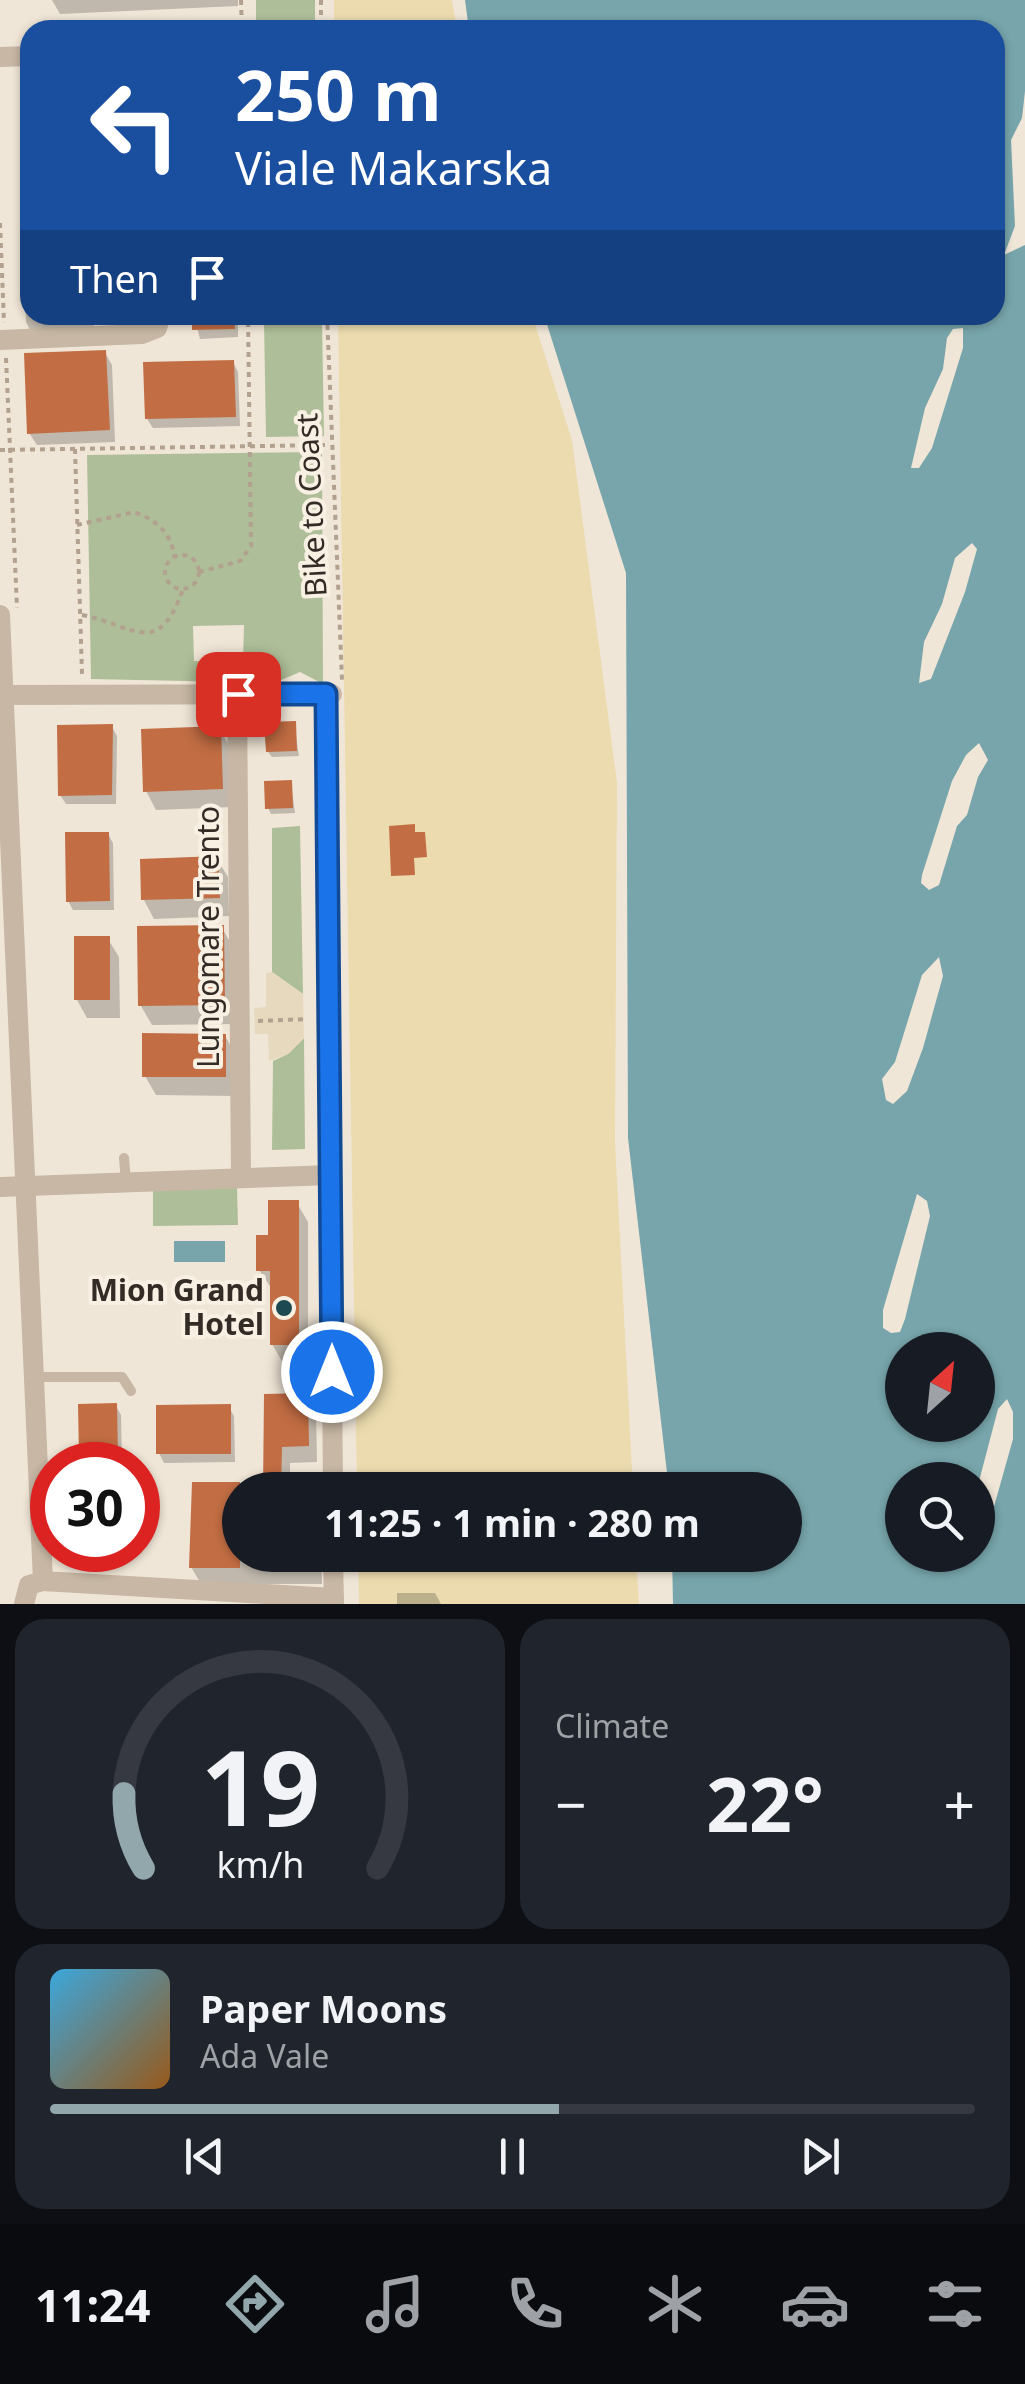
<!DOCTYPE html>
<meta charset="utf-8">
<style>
:root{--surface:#171b24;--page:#20242c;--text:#f1f3f6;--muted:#9ea1a6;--line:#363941;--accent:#92a7ac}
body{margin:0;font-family:"Noto Sans",sans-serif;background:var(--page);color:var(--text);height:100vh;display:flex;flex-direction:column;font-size:38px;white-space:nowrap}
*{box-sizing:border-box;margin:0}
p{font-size:32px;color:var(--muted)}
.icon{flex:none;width:55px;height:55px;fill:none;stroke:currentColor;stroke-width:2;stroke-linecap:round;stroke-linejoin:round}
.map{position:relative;height:1604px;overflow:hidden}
.side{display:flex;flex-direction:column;gap:15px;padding:15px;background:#0d0f14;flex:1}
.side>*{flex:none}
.banner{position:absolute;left:20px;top:20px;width:985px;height:305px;border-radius:30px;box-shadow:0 2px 8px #0004;background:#1a4fa0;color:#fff;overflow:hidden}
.needle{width:65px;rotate:27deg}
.tools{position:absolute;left:885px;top:1332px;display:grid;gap:20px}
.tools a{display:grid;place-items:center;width:110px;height:110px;border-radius:50%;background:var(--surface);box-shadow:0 2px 8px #0004;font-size:50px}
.speed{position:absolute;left:30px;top:1442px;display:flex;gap:20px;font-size:50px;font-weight:700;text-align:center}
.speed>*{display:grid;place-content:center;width:130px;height:130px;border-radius:50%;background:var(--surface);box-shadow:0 2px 8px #0004;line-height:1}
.speed .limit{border:15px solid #d22;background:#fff;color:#111}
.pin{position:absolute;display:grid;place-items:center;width:85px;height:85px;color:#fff;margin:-42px;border-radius:20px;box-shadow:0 5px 15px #0006}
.me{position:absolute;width:110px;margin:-55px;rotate:0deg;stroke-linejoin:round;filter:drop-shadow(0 0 8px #0008)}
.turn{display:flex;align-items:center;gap:35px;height:210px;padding:0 50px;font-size:45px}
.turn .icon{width:130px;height:130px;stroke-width:2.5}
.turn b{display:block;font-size:70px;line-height:85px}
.then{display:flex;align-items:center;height:95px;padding:0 50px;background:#0003;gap:20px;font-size:38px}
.big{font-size:75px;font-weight:700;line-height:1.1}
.side .widget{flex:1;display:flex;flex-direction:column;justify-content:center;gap:15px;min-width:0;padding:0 35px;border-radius:30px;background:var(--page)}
.side .dial{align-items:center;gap:0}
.dial svg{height:260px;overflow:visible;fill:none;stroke:var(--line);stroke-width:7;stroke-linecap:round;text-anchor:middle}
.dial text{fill:var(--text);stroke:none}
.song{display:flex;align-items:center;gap:30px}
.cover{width:120px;height:120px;border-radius:15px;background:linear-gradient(135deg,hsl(200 70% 55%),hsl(30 70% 35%))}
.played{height:10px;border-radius:5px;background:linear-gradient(90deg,var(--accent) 55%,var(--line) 55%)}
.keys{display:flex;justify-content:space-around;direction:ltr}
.heat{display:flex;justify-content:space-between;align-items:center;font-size:55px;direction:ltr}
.side .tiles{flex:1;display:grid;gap:15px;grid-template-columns:1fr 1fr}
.widget:last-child{grid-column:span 2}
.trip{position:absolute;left:222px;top:1472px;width:580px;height:100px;border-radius:50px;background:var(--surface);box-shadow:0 2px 8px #0004;font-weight:700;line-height:100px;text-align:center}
.dock{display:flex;height:160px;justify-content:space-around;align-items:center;background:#090b0e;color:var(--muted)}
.dock .icon{width:70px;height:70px}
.dock .selected{color:var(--accent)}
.dock b{font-size:45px;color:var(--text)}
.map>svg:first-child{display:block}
.green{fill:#aebe98;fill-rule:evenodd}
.sand{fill:#ebdbae}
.plaza{fill:#e7d9be}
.water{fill:#77a5ab;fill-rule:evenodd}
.pier{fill:#f0e6d7}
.shadow{fill:#0003}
.building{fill:#c26d43}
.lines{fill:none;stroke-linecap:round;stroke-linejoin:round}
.path{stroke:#b2a18e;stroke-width:4;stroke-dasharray:5 5;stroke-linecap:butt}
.lane{stroke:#c7b7a4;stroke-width:10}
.street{stroke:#c7b7a4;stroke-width:20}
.route-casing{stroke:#114b97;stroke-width:25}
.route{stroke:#1a73e8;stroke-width:18}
.poi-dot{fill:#1d4a52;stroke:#f8f0e3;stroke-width:4}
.labels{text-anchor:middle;stroke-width:8;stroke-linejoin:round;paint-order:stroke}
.street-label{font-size:30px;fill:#332b25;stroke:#f8f0e3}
.poi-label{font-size:30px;font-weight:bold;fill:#332b25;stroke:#f8f0e3;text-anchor:end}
</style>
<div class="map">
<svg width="1025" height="1604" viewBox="0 0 1025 1604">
<rect width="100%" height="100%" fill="#f0e6d7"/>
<g class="green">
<rect x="256" y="0" width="59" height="30"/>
<polygon points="264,321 322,321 324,436 266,437"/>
<path d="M322 452 323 684 300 672 274 683 91 679 87 455ZM193 626 244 625 243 662 194 661Z"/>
<polygon points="300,826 303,994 272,972 272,828"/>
<polygon points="304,1038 305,1149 272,1150 273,1061 288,1054"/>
<polygon points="237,1188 238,1225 153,1226 153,1190"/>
</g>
<g class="sand">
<polygon points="334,0 452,0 457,30 334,30"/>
<polygon points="338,315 532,315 572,440 617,783 615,1142 633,1490 357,1490"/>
<polygon points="358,1555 636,1555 639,1604 359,1604"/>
</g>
<polygon class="plaza" points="272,972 303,994 304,1038 288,1054 269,1061 268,1034 255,1034 254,1008 266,1007 266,973"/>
<g class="water">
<path d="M465 0H1025V1604H673L672 1555H785V1490H669L628 1138 626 573 544 315H995V30H469ZM902 1350H978V1425H902ZM902 1480H978V1555H902Z"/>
<rect x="174" y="1241" width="51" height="21"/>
</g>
<g class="pier">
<polygon points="1025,91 1025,245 1004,255 1015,226 1011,140 1022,118"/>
<polygon points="963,328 963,348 932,448 919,468 911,468 925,408 943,369 947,338 953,329"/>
<polygon points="972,543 977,549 965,592 931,679 919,683 924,642 942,604 955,558"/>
<polygon points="979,743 988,760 978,777 967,815 957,826 939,885 929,890 921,883 922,875 952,781 966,755"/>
<polygon points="939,957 943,976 923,1048 907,1091 893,1104 886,1100 882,1079 895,1062 922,975"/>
<polygon points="917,1194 927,1201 930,1216 905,1319 900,1332 891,1333 883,1328 883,1310"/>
<polygon points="1007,1399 1013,1412 1013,1439 986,1535 978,1546 978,1485 998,1409"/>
</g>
<g class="shadow">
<polygon points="52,0 238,0 238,6 60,14"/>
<polygon points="22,235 30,235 30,315 153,315 153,322 94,323 94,331 32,334 26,322"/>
<polygon points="194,315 238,315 238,337 200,339"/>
<polygon points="105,353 112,365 115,442 37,445 29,433"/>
<polygon points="233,362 238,372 240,426 153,428 147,419"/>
<polygon points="208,666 222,666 223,679 209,679"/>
<polygon points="294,724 299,756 272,757 268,752"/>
<polygon points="112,727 117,736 116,804 66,804 60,795"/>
<polygon points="220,729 230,748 233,807 156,810 146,791"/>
<polygon points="291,783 295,813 271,814 268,808"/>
<polygon points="108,834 113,843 114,910 73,910 68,901"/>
<polygon points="217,859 228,877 229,916 154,919 144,900"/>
<polygon points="222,928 233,947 234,1024 152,1025 141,1006"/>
<polygon points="108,939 119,957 120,1018 87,1018 77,1000"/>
<polygon points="225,1036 236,1055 236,1096 156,1095 145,1076"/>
<polygon points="297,1203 308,1222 308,1363 283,1363 272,1344 272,1289 259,1270 271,1238"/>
<polygon points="307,1396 316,1413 317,1462 290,1463 290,1484 298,1490 240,1490 240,1555 321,1555 322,1584 201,1584 191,1567 195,1485 265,1484 267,1397"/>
<polygon points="116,1406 121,1415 122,1465 86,1465 81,1457"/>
<polygon points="229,1407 234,1416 235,1462 164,1463 159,1453"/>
<polygon points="138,1495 151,1511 148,1541 139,1540 139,1546"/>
<polygon points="397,1593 435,1593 441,1604 397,1604"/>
</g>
<g class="building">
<polygon points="192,315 234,315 235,329 192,330"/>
<polygon points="106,350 110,430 27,434 24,353"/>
<polygon points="234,360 236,417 145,419 143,362"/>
<polygon points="296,721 297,751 266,752 264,722"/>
<polygon points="113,724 112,795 58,796 57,725"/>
<polygon points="221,726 223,789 143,792 141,729"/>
<polygon points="292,780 293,808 265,809 264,781"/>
<polygon points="415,824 415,832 425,832 427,857 414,858 415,875 391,876 389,826"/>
<polygon points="65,832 109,832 110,901 66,902"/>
<polygon points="218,856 220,898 141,900 140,859"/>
<polygon points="224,925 225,1005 138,1006 137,926"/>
<rect x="74" y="936" width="36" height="64"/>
<polygon points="142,1033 226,1034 226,1077 142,1077"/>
<polygon points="268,1200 299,1200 299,1345 270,1345 270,1271 256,1271 256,1235 268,1235"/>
<polygon points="308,1393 309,1446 282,1447 281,1490 263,1490 264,1394"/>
<polygon points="117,1403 118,1457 79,1458 78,1404"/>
<polygon points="231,1404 231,1454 156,1454 156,1405"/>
<polygon points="192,1482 240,1482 240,1568 189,1568"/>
</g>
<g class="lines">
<g class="path">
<polyline points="241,0 242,30"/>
<polyline points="321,0 321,30"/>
<polyline points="0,223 4,323"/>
<polyline points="327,315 342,680"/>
<polyline points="249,318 327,316"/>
<polyline points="6,358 17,608"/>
<polyline points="75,449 82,674"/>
<polyline points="0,450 330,445"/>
<path d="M77 525 134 512C158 521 170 532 175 557"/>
<circle cx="182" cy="572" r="17"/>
<polyline points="199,572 240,561 251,546 248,315"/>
<path d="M82 615C134 625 158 660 183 589"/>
<polyline points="258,1021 308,1019"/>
</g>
<g class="lane">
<polyline points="124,1158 126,1182"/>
<polyline points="34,1377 122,1377 131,1391"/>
</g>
<g class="street">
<polyline points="0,57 30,56"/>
<polyline points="0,340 142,334 157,328 161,315"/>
<polyline points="0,615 43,1581 334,1598"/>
<polyline points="237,694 241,1178"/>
<polyline points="326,694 333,1490"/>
<polyline points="3,695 332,694"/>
<polyline points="0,1187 331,1175"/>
<polyline points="333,1555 334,1604"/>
<polyline points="24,1604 29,1585 43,1581"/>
</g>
</g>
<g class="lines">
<defs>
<polyline id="route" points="238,694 326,694 332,1372"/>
</defs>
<use href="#route" class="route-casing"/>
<use href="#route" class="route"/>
</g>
<circle class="poi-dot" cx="284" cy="1308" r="10"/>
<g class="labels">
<g class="street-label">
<text transform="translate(312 505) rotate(-93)" y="10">Bike to Coast</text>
<text transform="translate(209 937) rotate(-90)" y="10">Lungomare Trento</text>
</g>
<g class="poi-label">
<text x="264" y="1301">Mion Grand<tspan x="264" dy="34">Hotel</tspan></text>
</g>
</g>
</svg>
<div class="tools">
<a><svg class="needle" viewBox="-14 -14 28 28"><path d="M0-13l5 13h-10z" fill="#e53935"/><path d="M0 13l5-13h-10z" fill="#9ea1a6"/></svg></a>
<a><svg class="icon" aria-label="search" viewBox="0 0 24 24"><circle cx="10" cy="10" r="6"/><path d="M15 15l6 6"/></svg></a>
</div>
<div class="speed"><div class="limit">30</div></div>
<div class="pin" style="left:238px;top:694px;background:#d93025"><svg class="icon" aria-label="arrive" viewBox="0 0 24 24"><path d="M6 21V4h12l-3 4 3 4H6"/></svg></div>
<svg class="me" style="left:332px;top:1372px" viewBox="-20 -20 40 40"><circle r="17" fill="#1a73e8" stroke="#fff" stroke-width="3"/><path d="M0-11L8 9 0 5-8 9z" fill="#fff"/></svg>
<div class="trip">11:25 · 1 min · 280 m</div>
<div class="banner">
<div class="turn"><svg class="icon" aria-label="left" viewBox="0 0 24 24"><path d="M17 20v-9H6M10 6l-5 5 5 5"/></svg><div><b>250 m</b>Viale Makarska</div></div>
<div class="then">Then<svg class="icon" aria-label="arrive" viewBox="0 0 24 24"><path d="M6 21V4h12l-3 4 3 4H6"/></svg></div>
</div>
</div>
<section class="side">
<div class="tiles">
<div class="widget dial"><svg viewBox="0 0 100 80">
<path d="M14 69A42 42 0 1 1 86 69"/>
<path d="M14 69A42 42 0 0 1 8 46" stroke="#92a7ac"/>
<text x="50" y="56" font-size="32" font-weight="700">19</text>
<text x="50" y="72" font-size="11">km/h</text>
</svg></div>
<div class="widget"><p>Climate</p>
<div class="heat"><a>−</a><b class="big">22°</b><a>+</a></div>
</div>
<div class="widget">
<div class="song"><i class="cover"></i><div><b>Paper Moons</b><p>Ada Vale</p></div></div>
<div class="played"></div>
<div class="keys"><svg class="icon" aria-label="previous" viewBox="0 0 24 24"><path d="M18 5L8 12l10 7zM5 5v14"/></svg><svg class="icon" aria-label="pause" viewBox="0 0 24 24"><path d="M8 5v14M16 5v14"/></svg><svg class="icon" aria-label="next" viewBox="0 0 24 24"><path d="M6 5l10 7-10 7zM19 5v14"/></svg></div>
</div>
</div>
</section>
<nav class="dock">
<b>11:24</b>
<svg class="icon selected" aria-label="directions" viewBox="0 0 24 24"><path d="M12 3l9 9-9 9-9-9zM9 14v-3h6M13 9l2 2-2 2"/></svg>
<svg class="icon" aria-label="music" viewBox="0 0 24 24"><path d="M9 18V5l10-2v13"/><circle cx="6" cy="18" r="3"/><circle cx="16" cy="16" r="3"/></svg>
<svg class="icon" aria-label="phone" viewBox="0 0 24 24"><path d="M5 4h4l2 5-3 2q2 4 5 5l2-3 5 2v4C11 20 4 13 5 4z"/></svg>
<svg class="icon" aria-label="climate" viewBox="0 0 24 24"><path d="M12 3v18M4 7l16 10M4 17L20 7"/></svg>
<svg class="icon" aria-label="car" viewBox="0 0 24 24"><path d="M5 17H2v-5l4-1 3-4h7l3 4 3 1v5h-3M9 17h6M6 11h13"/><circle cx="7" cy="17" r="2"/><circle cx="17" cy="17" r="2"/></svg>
<svg class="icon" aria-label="filters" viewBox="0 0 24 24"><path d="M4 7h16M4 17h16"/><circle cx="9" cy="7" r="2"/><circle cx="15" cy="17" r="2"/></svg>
</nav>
